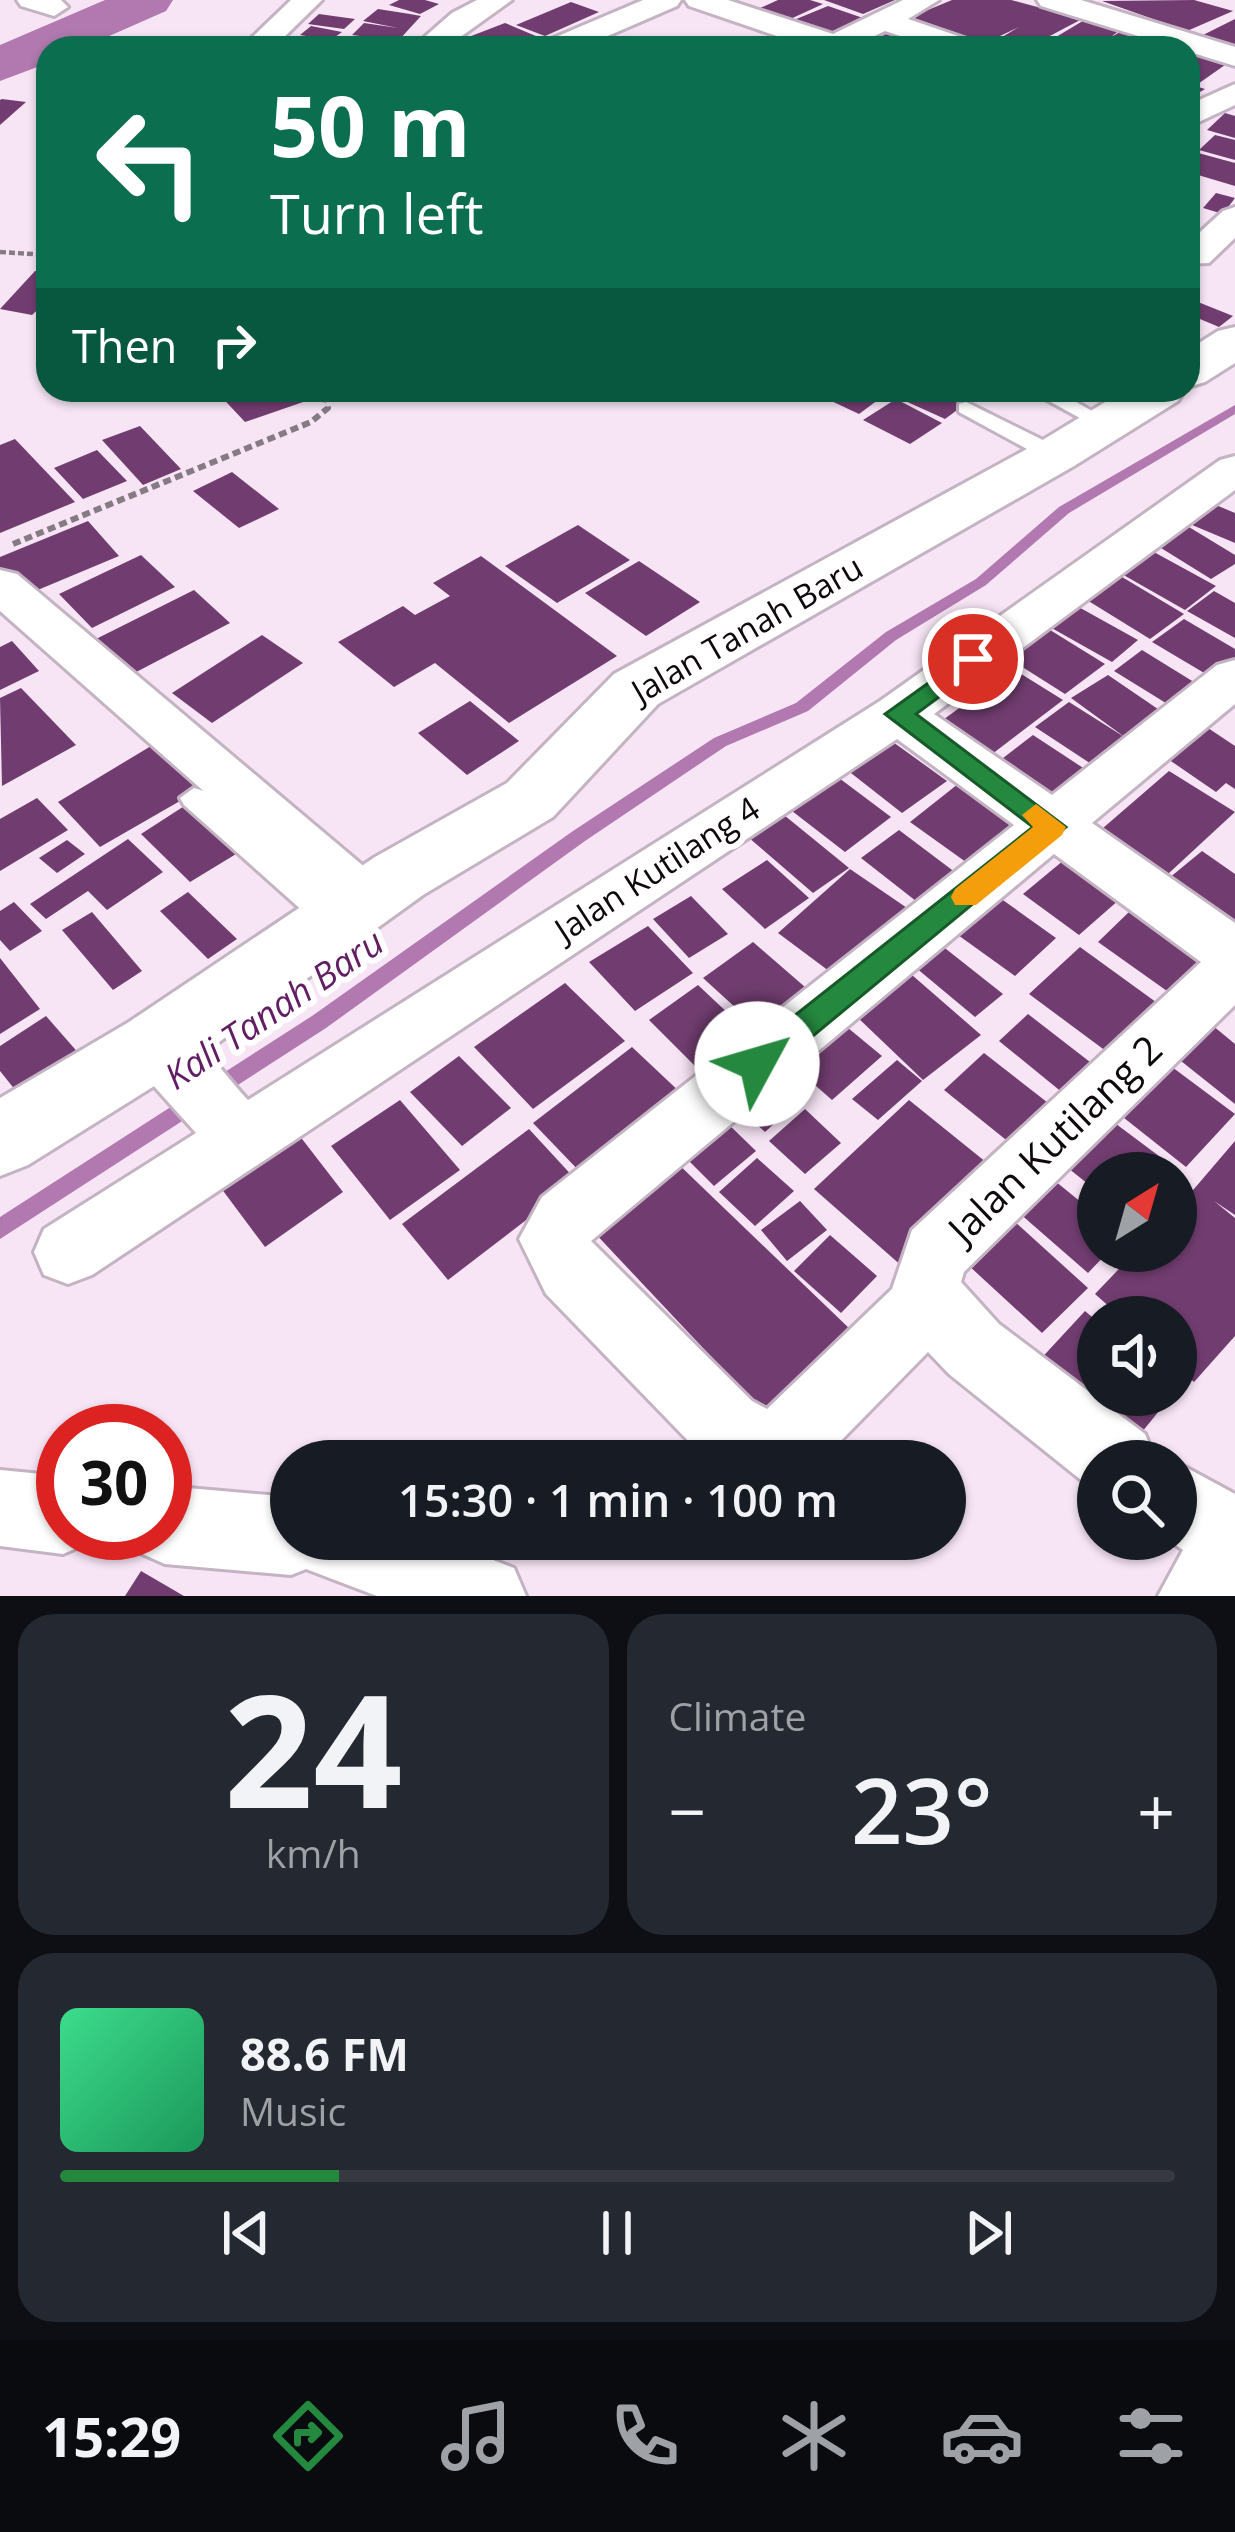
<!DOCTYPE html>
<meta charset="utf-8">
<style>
:root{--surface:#171b24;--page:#242831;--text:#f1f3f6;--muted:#9ea1a6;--line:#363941;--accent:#24893e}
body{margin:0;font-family:"Open Sans",sans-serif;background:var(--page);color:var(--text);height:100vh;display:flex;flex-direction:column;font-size:45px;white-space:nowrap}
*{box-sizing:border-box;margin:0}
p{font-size:39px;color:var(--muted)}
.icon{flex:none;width:66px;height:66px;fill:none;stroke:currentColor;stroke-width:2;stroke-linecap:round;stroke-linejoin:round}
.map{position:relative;height:1596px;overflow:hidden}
.drawer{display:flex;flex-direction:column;gap:18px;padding:18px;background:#0d0f14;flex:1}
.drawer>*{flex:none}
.guide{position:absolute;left:36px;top:36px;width:1164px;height:366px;border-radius:36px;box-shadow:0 3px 9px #0004;background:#0b6e4f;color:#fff;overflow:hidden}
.needle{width:78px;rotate:37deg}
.tools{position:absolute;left:1077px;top:1152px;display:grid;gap:24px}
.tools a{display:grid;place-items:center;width:120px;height:120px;border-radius:50%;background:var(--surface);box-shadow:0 3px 9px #0004;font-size:60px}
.speed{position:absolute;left:36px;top:1404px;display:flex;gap:24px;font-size:60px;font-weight:700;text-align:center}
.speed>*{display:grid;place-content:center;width:156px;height:156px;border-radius:50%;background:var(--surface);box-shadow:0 3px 9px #0004;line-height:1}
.speed .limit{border:18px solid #d22;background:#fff;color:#111}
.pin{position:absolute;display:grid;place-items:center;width:102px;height:102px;color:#fff;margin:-51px;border:6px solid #fff;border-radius:50%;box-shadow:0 3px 12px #0007}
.me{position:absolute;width:132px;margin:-66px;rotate:51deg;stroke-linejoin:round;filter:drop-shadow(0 0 9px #0008)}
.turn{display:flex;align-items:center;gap:42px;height:252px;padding:0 36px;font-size:54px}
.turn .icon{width:156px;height:156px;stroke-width:2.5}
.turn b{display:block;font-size:84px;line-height:102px}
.then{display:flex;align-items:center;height:114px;padding:0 36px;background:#0003;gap:24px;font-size:45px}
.big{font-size:90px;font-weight:600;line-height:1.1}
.drawer .widget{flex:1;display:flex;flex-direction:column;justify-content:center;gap:18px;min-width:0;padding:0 42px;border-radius:36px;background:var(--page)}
.drawer .dial{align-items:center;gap:0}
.dial b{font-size:156px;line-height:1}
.song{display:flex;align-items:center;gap:36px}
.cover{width:144px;height:144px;border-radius:18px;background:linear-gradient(135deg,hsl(150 70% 55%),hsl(150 70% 35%))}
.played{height:12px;border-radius:6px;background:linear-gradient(90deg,var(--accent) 25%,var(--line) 25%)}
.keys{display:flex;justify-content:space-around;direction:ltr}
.heat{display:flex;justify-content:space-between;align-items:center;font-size:66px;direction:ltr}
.drawer .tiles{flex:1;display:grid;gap:18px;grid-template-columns:1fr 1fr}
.widget:last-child{grid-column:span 2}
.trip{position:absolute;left:270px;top:1440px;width:696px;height:120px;border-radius:60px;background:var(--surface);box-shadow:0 3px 9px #0004;font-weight:600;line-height:120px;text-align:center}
.menu{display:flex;height:192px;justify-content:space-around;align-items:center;background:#090b0e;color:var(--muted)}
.menu .icon{width:84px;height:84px}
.menu .selected{color:var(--accent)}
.menu b{font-size:54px;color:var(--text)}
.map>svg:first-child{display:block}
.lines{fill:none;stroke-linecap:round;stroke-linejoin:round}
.stream{fill:#b179af;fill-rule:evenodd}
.river{fill:#b179af;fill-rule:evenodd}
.building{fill:#713d70}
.service-casing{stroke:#c4b3c3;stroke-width:6}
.minor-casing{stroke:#c4b3c3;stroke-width:6}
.secondary-casing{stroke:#c4b3c3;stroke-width:6}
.path-far1{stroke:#867a84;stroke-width:4.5;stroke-dasharray:6 3;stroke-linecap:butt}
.path{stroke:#867a84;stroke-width:6;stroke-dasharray:8 4.5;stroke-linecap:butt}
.service{fill:#fff;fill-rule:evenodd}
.minor{fill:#fff;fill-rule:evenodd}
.secondary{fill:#fff;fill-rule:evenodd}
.route{fill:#24893e;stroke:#175928;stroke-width:3}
.slow{fill:#f59e0b}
.labels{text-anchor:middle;stroke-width:12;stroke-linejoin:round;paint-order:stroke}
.street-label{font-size:33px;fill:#0f090e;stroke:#fff}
.water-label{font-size:36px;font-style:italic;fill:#621e62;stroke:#fff}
.near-street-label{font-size:39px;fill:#0f090e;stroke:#fff}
</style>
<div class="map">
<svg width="1235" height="1596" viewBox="0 0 1235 1596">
<rect width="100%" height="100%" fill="#f7e5f5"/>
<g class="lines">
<polygon class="stream" points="1235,405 1235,414 1069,513 986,585 896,640 808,711 726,746 585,841 326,1028 0,1239 0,1217 312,1016 573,831 714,738 796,703 886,632 976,579 1059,507"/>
<polygon class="river" points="105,0 173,0 166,11 82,48 48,48 48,63 0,81 0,45"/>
</g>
<g class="building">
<polygon points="399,0 425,0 439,4 420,14 389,5"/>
<polygon points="778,0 810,0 823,4 786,21 756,10"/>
<polygon points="824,0 895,0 863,14"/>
<polygon points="952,0 1011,0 1082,19 1046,38 1051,40 1086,19 1121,29 1111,37 1122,31 1164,44 1156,48 994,48 987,46 1019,27 985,43 911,17"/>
<polygon points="1194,0 1233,11 1187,31 1102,1"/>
<polygon points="571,2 599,12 545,36 516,25"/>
<polygon points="828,6 863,18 825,35 789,22"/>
<polygon points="378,9 410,14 421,16 398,41 352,35 364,23 398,28 363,21"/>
<polygon points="319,14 355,19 344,29 308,24"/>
<polygon points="1235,19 1235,45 1203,35"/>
<polygon points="505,23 550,42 534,48 440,48"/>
<polygon points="311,26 342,32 331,40 300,35"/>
<polygon points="895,30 929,42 916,48 856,48"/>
<polygon points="350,37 397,44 337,48"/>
<polygon points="605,40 613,43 674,41 659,48 586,48"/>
<polygon points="1194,55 1225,65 1195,86 1205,89 1188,99 1188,60"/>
<polygon points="2,99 26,102 0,125 0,100"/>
<polygon points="1225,113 1235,116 1235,138 1207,130"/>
<polygon points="1215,135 1235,140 1235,160 1199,150"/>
<polygon points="1191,151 1235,163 1235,186 1188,172"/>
<polygon points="1216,193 1235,198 1223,214 1203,208"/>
<polygon points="35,271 48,273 48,300 32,315 0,309"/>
<polygon points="1188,298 1233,316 1219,327 1188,314"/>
<polygon points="215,390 295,390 306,401 245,422"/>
<polygon points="836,390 877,390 886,394 859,414 825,398"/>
<polygon points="881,390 931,390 964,405 945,419"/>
<polygon points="896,399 942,423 910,444 863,420"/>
<polygon points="140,426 181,469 143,485 102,440"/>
<polygon points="15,439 75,502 0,533 0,445"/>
<polygon points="97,450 127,481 83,499 54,468"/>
<polygon points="232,472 279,509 239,528 193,491"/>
<polygon points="1204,500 1235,513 1235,543 1185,522"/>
<polygon points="88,521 119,556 21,597 0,571 0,557"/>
<polygon points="1184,524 1235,555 1235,564 1211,579 1153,543"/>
<polygon points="578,525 630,560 557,603 505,566"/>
<polygon points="1152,551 1216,586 1185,610 1120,573"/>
<polygon points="141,555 175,587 92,628 59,594"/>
<polygon points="481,556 617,656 509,723 435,663 394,687 338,642 403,606 415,615 450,596 433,583"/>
<polygon points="639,561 700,602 646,636 585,593"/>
<polygon points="1117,574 1184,614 1150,639 1082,597"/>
<polygon points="194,590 230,623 121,680 86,644"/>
<polygon points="1214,591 1235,603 1235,638 1187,611"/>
<polygon points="1075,605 1138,640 1112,662 1048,626"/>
<polygon points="1184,619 1235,649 1235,665 1216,680 1152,642"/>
<polygon points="1042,625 1105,664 1065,694 1002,654"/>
<polygon points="262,635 303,663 212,723 172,693"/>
<polygon points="12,641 39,671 0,690 0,647"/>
<polygon points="1142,650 1210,692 1182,713 1114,671"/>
<polygon points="1013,669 1063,700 979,764 929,730"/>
<polygon points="1108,675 1174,720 1108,775 1035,727 1069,702 1126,738 1071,698"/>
<polygon points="21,688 76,745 2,786 0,698"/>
<polygon points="470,701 519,741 467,775 418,733"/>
<polygon points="1205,726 1235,746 1235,789 1226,783 1216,792 1165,757"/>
<polygon points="1033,735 1103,781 1054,820 985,772"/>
<polygon points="886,737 947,781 902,813 842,766"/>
<polygon points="156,743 206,786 100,847 58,802"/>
<polygon points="1169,771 1235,812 1155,886 1088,841"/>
<polygon points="839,778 891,817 845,852 792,811"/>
<polygon points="958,784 1032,836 984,875 910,822"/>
<polygon points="37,798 68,830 0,871 0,819"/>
<polygon points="192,801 241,851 190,882 141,834"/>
<polygon points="784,815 849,868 813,893 748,837"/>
<polygon points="899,830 968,882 930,912 861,858"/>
<polygon points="128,839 163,872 107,910 88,891 46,919 30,904"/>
<polygon points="67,840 85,854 57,873 39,858"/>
<polygon points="1202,851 1235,874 1235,944 1157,888"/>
<polygon points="767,860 809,898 765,929 722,889"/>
<polygon points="1064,860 1120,899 1079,935 1023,894"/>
<polygon points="850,869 910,910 837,977 778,933"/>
<polygon points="188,892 237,939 208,959 160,911"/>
<polygon points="691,896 728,934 689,958 653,919"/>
<polygon points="1000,898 1056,938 1015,976 958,935"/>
<polygon points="14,902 42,931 10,951 0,940 0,911"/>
<polygon points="1131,910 1207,963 1174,996 1098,942"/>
<polygon points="92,912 142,971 113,990 62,930"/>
<polygon points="648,926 693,973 635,1011 589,962"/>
<polygon points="753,942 820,1000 770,1039 703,978"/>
<polygon points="941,945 1003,994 975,1017 915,967"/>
<polygon points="1080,947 1171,1013 1122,1063 1029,994"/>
<polygon points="0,958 40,1009 0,1034"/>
<polygon points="912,975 981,1035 923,1080 856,1016"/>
<polygon points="565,983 625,1041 533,1109 474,1047"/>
<polygon points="698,985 766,1049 716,1087 649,1020"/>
<polygon points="1028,1014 1099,1069 1069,1098 999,1041"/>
<polygon points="46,1016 81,1056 20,1096 0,1071 0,1046"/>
<polygon points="842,1023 882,1056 832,1100 791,1064"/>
<polygon points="1212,1025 1235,1044 1235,1104 1176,1057"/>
<polygon points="632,1047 683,1095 584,1176 533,1123"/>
<polygon points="984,1053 1061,1113 1021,1152 944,1090"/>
<polygon points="459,1056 511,1108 462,1146 410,1092"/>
<polygon points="897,1060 922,1081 878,1120 852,1099"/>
<polygon points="1164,1061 1235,1114 1186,1167 1114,1110"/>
<polygon points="785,1073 809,1092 765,1132 742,1111"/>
<polygon points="400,1100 460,1170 390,1220 331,1146"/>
<polygon points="909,1100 997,1171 903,1267 814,1189"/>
<polygon points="805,1109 841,1143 805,1174 769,1141"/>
<polygon points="1096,1109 1175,1168 1170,1173 1098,1173 1098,1192 1053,1156"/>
<polygon points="722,1118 756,1151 714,1186 680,1152"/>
<polygon points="529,1129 577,1181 448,1280 402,1224"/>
<polygon points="299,1135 343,1192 265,1247 221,1188"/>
<polygon points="1235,1141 1235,1215 1214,1201 1235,1218 1235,1336 1194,1382 1176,1366 1176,1317 1121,1317 1095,1294 1136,1251 1176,1251 1176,1210"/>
<polygon points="757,1158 794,1191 755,1226 719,1192"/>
<polygon points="673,1159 852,1331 766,1415 591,1229"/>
<polygon points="1044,1172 1098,1216 1098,1251 1109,1251 1088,1273 1010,1205"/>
<polygon points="800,1201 827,1230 787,1261 761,1230"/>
<polygon points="1014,1221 1088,1288 1042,1333 967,1264"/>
<polygon points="830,1235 877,1276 841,1313 794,1271"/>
<polygon points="1085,1311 1098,1322 1098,1395 1172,1395 1129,1448 1036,1364"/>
<polygon points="141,1571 184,1596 125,1596"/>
</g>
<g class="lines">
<defs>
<g id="service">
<polygon points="1029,390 1055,390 1115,424 1112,428 1098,428"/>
<polygon points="966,402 1063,450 1066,455 1055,461 1047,460 959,412 959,404"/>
<polygon points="194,788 204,791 344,914 349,922 344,930 334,934 324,930 184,805 180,798"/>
</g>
<g id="minor">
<polygon points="17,0 61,0 68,7 54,16 21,6"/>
<polygon points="291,0 322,0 273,48 241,48"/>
<polygon points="477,0 512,0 445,48 412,48 452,13"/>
<polygon points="643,0 681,0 677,6 580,48 540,48 544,42"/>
<polygon points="685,0 728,0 833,34 903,0 939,0 908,19 976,42 980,48 936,48 885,31 850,48 812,48 689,6"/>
<polygon points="1037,0 1081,0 1235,47 1235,66 1041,6"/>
<polygon points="1235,84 1235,105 1188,127 1188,105"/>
<polygon points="1235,207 1235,238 1209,263 1188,264 1188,243 1223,211"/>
<path d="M1235 456V490L934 714 1052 795 1217 665 1235 660V704L1092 823 1235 923V1005L964 1272 961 1282 999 1324 1145 1434 1156 1461H1098V1490L1091 1488 949 1374 928 1352 821 1461H713L700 1453 546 1294 519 1239 542 1197 1014 825 897 739 92 1275 68 1284 44 1275 34 1252 44 1229 196 1133 134 1064 125 1045 134 1026C183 1009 217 1067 248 1100L880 701 1220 460ZM1054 854 1201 962 912 1230 892 1289 767 1409 752 1401 591 1241Z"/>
<polygon points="0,570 17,574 386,885 395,901 386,917 366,924 346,917 0,611"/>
<polygon points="1176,1462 1235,1494 1235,1596 1158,1596 1183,1550 1167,1539 1176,1539"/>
<polygon points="0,1470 63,1476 63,1533 94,1533 90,1542 63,1554 0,1546"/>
<polygon points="165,1486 291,1497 291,1539 438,1539 514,1568 526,1596 377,1596 306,1569 291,1575 165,1564 138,1552 130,1533 165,1533"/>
</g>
<g id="secondary">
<polygon points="1235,327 1235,363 1205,382 1188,387 1188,350 1218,331"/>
<polygon points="1125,390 1185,390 1178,401 1074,466 658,704 553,817 423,895 183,1068 28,1165 0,1176 0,1098 129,1022 375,857 507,783 614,674 1036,444"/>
</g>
</defs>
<use href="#service" class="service-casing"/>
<use href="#minor" class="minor-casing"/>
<use href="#secondary" class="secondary-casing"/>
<polyline class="path-far1" points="0,252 48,255"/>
<polyline class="path" points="13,544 311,422 328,408 324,390"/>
<use href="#service" class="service"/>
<use href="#minor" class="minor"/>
<use href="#secondary" class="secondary"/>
</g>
<polygon class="route" points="973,651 986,659 982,665 916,714 1066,827 768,1073 757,1077 746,1073 741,1064 746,1054 1033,827 885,714"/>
<polygon class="slow" points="1036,804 1066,827 1062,835 976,905 955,905 951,897 955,889 1033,827 1022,815"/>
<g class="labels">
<g class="street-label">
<text transform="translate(747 629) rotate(-30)" y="12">Jalan Tanah Baru</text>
<text transform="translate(657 869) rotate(-33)" y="12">Jalan Kutilang 4</text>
</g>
<g class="water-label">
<text transform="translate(274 1009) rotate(-34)" y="13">Kali Tanah Baru</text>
</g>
<g class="near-street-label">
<text transform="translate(1055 1139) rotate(-44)" y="14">Jalan Kutilang 2</text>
</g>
</g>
</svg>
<div class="tools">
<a><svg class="needle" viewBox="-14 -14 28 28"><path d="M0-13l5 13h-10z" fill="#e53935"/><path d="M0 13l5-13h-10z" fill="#9ea1a6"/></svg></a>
<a><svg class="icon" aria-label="sound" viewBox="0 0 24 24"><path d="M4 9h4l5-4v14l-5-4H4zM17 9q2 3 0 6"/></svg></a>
<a><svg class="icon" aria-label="search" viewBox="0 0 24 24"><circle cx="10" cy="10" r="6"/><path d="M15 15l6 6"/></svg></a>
</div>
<div class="speed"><div class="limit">30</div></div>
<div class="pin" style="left:973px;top:659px;background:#d93025"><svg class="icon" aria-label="arrive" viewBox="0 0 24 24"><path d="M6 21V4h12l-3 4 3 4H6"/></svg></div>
<svg class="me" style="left:757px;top:1064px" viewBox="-20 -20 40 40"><circle r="19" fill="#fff"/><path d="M0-13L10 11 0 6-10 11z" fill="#24893e"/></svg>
<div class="trip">15:30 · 1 min · 100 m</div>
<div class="guide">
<div class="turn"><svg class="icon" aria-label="left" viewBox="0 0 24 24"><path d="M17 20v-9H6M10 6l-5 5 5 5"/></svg><div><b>50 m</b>Turn left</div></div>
<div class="then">Then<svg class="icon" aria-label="right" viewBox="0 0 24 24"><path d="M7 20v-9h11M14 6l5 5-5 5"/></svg></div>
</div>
</div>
<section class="drawer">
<div class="tiles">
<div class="widget dial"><b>24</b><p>km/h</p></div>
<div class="widget"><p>Climate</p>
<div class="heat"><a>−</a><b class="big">23°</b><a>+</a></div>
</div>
<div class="widget">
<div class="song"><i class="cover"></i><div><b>88.6 FM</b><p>Music</p></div></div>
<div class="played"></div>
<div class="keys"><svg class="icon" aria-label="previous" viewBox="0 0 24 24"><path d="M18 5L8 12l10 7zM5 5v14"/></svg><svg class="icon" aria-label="pause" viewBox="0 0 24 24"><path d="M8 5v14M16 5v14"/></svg><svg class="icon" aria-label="next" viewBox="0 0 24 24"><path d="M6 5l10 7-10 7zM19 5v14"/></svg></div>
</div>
</div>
</section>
<nav class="menu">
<b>15:29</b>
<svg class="icon selected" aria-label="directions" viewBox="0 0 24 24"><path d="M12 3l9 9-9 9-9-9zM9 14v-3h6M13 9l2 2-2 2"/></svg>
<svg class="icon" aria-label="music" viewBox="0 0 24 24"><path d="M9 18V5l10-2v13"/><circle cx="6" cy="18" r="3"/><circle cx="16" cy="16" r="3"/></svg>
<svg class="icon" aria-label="phone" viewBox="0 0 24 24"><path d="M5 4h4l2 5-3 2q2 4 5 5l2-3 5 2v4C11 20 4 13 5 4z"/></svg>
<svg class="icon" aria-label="climate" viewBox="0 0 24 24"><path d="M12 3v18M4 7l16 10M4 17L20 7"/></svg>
<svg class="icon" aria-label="car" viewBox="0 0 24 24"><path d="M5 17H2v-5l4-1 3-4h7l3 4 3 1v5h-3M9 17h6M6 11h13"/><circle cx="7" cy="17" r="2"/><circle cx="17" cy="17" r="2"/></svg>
<svg class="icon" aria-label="filters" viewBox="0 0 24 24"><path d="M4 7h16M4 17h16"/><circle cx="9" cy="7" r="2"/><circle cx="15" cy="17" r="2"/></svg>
</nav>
